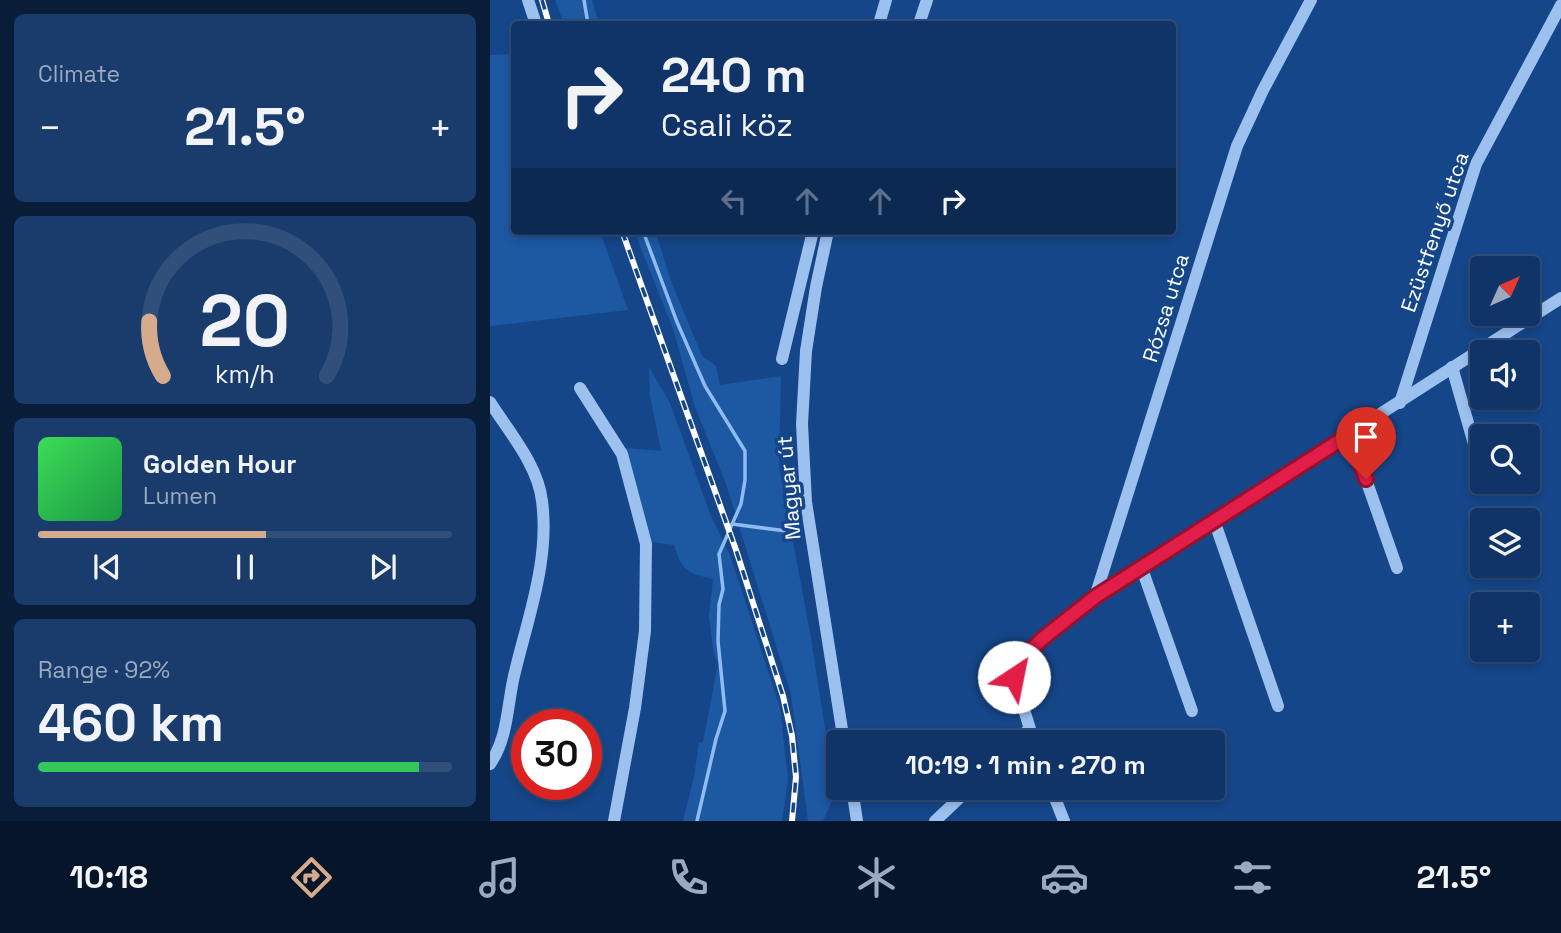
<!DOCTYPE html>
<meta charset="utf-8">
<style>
:root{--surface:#103467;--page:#193c6d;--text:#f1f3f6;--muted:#9caac0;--line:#304f7b;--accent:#d6ab8b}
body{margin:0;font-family:"Space Grotesk",sans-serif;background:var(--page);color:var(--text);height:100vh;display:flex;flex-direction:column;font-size:26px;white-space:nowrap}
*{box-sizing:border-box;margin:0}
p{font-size:23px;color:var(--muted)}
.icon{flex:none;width:38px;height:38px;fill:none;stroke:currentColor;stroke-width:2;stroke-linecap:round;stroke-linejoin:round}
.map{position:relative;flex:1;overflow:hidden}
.details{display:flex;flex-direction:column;gap:14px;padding:14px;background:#091d39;width:490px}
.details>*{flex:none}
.hud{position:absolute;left:21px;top:21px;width:665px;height:214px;border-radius:7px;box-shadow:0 4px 10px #0003,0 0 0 2px var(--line);background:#103467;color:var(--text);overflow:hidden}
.needle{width:46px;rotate:45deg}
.tools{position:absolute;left:980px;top:256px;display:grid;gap:14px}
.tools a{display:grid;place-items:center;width:70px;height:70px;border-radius:7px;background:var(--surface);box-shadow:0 4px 10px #0003,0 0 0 2px var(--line);font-size:35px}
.speed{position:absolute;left:21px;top:709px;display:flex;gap:14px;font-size:35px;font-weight:700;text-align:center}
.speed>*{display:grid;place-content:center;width:91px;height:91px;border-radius:50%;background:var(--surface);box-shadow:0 4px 10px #0003,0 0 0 2px var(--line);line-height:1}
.speed .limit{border:10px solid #d22;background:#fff;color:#111}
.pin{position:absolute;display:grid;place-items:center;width:60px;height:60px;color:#fff;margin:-72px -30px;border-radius:50% 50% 50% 0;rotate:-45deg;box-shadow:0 0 7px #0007}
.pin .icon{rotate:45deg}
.me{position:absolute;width:77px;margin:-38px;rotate:34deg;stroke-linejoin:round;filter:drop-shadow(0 0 5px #0008)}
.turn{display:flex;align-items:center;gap:24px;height:147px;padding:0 35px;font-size:32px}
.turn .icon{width:91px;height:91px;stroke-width:2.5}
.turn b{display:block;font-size:49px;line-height:60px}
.lanes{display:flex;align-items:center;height:66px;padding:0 35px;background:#0003;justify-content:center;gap:35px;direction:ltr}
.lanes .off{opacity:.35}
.big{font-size:52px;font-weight:700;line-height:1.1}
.details .widget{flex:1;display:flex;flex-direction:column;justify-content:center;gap:10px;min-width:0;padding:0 24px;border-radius:10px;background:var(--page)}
.details .dial{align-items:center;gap:0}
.dial svg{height:182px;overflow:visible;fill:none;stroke:var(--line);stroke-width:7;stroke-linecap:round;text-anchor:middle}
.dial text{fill:var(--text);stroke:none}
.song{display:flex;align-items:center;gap:21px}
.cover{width:84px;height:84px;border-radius:10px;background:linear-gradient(135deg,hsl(130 70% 55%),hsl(140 70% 35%))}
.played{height:7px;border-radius:4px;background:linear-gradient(90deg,var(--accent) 55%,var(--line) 55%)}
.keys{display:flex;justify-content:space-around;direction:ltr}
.heat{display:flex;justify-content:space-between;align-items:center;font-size:38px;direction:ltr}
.charge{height:10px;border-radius:5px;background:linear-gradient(90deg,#34c759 92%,var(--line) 0)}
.trip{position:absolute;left:336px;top:730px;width:399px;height:70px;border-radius:7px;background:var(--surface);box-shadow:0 4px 10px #0003,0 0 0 2px var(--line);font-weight:700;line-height:70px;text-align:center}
.menu{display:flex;height:112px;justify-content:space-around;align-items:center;background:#061529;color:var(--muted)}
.menu .icon{width:49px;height:49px}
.menu .selected{color:var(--accent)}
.menu b{font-size:32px;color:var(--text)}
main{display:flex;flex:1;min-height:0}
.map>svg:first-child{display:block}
.green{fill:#1d58a3}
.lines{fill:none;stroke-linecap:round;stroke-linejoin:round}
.stream{stroke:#8ebbf2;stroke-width:3.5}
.minor{stroke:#9cc1ef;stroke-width:12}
.rail-casing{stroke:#fff;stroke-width:6}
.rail{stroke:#154689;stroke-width:3.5;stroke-dasharray:10;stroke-linecap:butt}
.route-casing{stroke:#92132f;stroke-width:18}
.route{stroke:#e11d48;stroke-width:12}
.labels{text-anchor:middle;stroke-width:7;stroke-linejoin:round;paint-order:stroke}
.street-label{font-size:21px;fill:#fff;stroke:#154689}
</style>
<main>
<section class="details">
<div class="widget"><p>Climate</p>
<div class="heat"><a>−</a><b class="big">21.5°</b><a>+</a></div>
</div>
<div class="widget dial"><svg viewBox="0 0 100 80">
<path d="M14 69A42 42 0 1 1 86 69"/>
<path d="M14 69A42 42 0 0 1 8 45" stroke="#d6ab8b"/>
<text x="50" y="56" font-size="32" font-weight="700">20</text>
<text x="50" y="72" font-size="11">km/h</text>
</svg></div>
<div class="widget">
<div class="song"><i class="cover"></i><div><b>Golden Hour</b><p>Lumen</p></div></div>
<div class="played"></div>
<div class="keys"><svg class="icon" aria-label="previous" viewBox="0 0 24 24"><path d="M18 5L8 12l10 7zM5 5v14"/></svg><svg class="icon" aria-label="pause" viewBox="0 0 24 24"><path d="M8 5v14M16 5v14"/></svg><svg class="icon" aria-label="next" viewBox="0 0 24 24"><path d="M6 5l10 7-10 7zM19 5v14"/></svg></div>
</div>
<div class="widget"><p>Range · 92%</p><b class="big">460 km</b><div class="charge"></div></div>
</section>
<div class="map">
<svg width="1071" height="821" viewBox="0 0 1071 821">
<rect width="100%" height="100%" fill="#154689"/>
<g class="green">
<polygon points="65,0 102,0 109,24 74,24"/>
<polygon points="24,54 24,231 110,231 138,310 0,326 0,55"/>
<polygon points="144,231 165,231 181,281 212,356 226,366 230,385 291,376 289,466 321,638 345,794 333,821 318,821 301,694 236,484 205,407 183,329"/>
<path d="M159 367 180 403 221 516 240 555 290 708 298 779 292 821H193L204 777 209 743 213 742 228 664 223 649 219 616 223 579C197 573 192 571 184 545L160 542 135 448 171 451 160 396Z"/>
</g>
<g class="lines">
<g class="stream">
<polyline points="94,0 98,24"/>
<polyline points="153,231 187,322 215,386 255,451 255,480 251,504 229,554 233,589 229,605 228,641 235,711 226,739 207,821"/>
<polyline points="242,524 304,532"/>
</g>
<g class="minor">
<polyline points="38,0 46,24"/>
<polyline points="389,24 396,0"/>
<polyline points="429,24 437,0"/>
<polyline points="338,231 326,287 316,351 312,424 316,502 354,742"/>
<polyline points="292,359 323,231"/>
<polyline points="962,367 992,472"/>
<polyline points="90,388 132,454 156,544 155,631 145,708 124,821"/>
<path d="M0 402C19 432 48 465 52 501 60 561 37 620 24 676 17 706 18 738 0 764"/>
<polyline points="910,403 986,164 1071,5"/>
<polyline points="860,434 907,568"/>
<polyline points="724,520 788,706"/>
<polyline points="651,566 702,711"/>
<polyline points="605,597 747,146 773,90 821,0"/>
<polyline points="526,742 539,729"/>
<polyline points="544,742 524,677 534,657 552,639 605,597 1071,298"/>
<polyline points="362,788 367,821"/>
<polyline points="561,788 574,821"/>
<polyline points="445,821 480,788"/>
</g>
<defs>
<g id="rail">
<polyline points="52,0 59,24"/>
<polyline points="132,231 246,550 293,696 302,736 306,777 302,821"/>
</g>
</defs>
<use href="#rail" class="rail-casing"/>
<use href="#rail" class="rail"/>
</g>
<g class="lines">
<defs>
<polyline id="route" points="524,677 534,657 552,639 605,597 860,434 876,479"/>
</defs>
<use href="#route" class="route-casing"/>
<use href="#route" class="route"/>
</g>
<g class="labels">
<g class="street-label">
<text transform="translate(945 232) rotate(-71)" y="7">Ezüstfenyő utca</text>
<text transform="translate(676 308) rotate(-73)" y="7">Rózsa utca</text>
<text transform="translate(299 488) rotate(-95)" y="7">Magyar út</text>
</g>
</g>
</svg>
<div class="tools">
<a><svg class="needle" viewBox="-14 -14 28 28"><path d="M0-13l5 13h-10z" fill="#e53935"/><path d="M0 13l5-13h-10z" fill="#9caac0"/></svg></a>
<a><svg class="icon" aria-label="sound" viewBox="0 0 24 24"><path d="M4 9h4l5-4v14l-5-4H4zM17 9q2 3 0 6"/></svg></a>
<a><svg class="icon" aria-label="search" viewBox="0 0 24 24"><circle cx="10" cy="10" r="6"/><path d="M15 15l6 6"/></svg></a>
<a><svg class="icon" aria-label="layers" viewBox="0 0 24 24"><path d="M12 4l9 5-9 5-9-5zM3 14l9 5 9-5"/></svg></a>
<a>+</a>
</div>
<div class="speed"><div class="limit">30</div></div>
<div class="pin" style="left:876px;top:479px;background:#d93025"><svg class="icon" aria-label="arrive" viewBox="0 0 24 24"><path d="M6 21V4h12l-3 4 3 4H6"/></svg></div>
<svg class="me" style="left:524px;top:677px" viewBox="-20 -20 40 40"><circle r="19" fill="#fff"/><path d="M0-13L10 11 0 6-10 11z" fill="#e11d48"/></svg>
<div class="trip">10:19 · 1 min · 270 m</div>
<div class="hud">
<div class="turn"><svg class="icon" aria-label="right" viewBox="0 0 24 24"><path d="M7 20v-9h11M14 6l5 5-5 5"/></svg><div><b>240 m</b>Csali köz</div></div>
<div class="lanes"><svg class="icon off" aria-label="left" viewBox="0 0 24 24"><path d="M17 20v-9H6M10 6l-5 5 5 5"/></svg><svg class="icon off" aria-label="ahead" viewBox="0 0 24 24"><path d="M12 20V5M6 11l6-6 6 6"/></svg><svg class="icon off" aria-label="ahead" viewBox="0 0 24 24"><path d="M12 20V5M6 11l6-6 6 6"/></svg><svg class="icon" aria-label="right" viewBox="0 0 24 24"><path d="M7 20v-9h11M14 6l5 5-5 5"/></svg></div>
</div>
</div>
</main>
<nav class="menu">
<b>10:18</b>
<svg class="icon selected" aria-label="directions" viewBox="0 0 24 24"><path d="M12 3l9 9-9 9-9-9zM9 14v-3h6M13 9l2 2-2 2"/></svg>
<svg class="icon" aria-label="music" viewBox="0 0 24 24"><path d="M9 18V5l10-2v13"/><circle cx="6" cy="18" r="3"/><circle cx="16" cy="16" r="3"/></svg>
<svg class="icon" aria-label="phone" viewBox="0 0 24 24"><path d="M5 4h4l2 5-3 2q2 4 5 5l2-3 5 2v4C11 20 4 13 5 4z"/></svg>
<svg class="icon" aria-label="climate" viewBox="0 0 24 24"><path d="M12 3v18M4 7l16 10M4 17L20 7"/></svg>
<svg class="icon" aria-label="car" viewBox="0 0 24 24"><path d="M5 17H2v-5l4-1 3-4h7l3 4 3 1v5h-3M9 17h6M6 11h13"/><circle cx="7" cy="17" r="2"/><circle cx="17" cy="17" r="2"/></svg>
<svg class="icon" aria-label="filters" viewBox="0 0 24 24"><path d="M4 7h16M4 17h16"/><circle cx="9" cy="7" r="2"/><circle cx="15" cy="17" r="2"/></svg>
<b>21.5°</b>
</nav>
